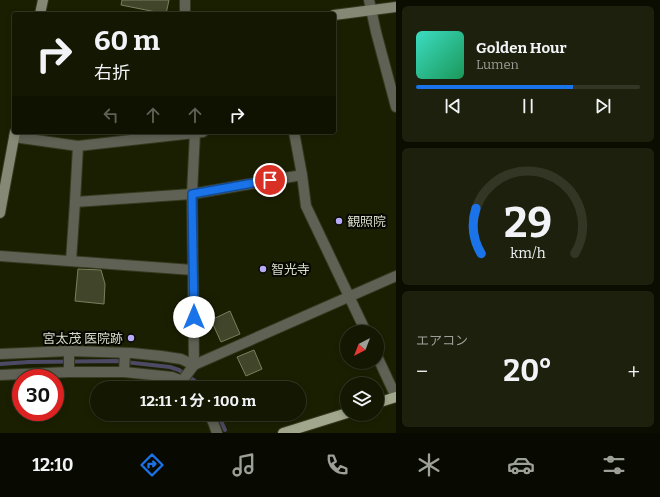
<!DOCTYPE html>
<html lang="ja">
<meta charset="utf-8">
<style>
:root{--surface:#141702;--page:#1d200c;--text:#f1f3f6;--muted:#9d9f99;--line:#333624;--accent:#1a73e8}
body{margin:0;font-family:Bitter,"Noto Sans JP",serif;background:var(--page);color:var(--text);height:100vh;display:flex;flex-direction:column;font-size:15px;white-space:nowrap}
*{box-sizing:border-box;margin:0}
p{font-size:13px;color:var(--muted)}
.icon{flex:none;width:22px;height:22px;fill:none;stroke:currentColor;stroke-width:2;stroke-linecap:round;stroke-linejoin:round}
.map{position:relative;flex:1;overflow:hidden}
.details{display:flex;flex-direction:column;gap:6px;padding:6px;background:#0b0d01;width:264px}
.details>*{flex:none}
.guide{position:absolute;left:12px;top:12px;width:324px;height:122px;border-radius:4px;box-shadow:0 2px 6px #0003,0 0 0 1px var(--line);background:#141702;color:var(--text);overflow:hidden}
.needle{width:26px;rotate:222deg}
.tools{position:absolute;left:340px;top:325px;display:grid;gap:8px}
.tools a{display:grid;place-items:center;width:44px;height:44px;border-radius:50%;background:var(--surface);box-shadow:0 2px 6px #0003,0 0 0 1px var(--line);font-size:20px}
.speed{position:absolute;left:12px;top:369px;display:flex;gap:8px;font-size:20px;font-weight:700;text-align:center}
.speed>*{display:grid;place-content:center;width:52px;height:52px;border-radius:50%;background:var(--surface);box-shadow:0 2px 6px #0003,0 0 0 1px var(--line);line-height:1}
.speed .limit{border:6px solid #d22;background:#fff;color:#111}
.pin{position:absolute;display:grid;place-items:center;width:34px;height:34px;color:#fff;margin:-17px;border:2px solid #fff;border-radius:50%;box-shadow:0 1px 4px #0007}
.me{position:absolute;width:44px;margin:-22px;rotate:0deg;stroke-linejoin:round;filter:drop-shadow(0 0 3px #0008)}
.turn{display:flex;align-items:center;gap:14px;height:84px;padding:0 16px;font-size:18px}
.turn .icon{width:52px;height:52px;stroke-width:2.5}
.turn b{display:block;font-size:28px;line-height:34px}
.lanes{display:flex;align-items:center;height:38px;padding:0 16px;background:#0003;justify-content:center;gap:20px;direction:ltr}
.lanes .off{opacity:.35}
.big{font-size:30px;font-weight:700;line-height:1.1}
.details .card{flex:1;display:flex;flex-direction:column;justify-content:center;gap:6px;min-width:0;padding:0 14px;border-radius:6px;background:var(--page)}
.details .dial{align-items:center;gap:0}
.dial svg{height:104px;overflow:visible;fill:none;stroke:var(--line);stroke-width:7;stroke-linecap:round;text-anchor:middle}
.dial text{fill:var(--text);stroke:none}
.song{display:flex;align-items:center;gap:12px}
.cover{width:48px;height:48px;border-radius:6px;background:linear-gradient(135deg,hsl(170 70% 55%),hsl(150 70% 35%))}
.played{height:4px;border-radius:2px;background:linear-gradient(90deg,var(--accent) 70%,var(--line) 70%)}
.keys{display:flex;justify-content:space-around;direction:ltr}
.heat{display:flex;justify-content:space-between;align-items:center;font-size:22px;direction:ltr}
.trip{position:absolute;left:90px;top:381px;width:216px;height:40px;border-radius:20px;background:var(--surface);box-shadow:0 2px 6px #0003,0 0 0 1px var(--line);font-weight:700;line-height:40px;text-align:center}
.tab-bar{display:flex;height:64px;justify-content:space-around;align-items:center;background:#080901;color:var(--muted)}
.tab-bar .icon{width:28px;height:28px}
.tab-bar .on{color:var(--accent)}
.tab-bar b{font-size:18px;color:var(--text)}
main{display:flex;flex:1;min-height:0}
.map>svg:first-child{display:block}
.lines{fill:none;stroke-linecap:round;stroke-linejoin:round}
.stream{stroke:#4c4964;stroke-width:4}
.building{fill:#41462a;stroke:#787f5e}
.street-casing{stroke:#35391e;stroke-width:12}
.secondary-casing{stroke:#35391e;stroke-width:12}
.primary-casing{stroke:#35391e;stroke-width:12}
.street{stroke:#5e6154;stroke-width:10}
.secondary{stroke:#848874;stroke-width:10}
.primary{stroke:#a1a78c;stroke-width:10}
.route-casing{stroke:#114b97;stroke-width:10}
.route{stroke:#1a73e8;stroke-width:7}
.poi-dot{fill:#b7abf8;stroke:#060801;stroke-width:1.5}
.labels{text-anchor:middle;stroke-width:4;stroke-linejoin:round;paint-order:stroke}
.poi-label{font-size:13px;fill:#d8dcca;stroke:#060801;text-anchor:start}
</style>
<main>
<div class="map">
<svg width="396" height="433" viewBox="0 0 396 433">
<rect width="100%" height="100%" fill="#1b1f02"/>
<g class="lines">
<g class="stream">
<polyline points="0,364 29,362 116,361 170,367 179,370 199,384 204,388"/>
<polyline points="218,414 225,430"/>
</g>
</g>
<g class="building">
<polygon points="122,0 169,0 166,14 121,5"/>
<polygon points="78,269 101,270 105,284 104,304 75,301"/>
<polygon points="230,311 240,334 221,342 211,320"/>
<polygon points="254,350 262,369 246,376 237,357"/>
</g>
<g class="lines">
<defs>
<g id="street">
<polyline points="185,0 185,14"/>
<polyline points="369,0 376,32 396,107"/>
<polyline points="294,132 302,175 306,206 366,332"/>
<polyline points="14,137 78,146 203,132"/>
<polyline points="75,202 192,194 302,175"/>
<polyline points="0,256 193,270"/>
<polyline points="71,261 75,202 78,146"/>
<polyline points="69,351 69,372"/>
<polyline points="0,354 69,351 132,353 161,356 181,359 194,365 396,276"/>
<polyline points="377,356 396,397"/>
<polyline points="124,372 125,353"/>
<polyline points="0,375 69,372 124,372 172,377 182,381 190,388"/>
<polyline points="182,381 194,365 193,270 192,194 195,132"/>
<polyline points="209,414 213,422 217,433"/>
</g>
<g id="secondary">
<polyline points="40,14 43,0"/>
<polyline points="334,15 396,7"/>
<polyline points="0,213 15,132"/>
</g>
<g id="primary">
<polyline points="377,403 396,397"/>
<polyline points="283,433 347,413"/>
</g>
</defs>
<use href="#street" class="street-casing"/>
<use href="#secondary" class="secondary-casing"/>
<use href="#primary" class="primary-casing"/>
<use href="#street" class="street"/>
<use href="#secondary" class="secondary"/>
<use href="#primary" class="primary"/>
</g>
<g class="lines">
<defs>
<polyline id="route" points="194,317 192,194 270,180"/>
</defs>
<use href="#route" class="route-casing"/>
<use href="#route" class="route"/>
</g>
<g class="poi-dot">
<circle cx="339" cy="221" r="4"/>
<circle cx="263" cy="269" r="4"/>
<circle cx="131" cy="338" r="4"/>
</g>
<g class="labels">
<g class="poi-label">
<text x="347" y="226">観照院</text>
<text x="271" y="274">智光寺</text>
<text x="123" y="343" text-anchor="end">宮太茂 医院跡</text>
</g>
</g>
</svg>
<div class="tools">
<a><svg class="needle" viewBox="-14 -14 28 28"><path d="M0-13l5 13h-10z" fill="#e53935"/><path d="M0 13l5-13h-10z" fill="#9d9f99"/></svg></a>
<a><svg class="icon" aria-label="layers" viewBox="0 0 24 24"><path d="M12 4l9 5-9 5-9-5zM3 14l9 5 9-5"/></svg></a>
</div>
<div class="speed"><div class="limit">30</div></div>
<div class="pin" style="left:270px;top:180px;background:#d93025"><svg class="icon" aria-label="arrive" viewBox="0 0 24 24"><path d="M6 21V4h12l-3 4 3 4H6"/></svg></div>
<svg class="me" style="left:194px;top:317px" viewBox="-20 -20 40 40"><circle r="19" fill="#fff"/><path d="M0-13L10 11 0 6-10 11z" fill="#1a73e8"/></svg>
<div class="trip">12:11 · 1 分 · 100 m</div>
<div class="guide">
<div class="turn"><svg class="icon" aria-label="right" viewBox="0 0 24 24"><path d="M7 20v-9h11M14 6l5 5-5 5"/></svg><div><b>60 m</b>右折</div></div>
<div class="lanes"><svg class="icon off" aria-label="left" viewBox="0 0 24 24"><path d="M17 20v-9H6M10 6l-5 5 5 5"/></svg><svg class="icon off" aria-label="ahead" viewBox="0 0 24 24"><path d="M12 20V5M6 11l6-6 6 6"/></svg><svg class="icon off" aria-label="ahead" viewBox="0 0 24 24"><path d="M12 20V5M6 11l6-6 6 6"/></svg><svg class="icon" aria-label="right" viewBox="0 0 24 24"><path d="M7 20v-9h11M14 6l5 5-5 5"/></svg></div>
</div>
</div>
<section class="details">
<div class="card">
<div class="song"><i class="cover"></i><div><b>Golden Hour</b><p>Lumen</p></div></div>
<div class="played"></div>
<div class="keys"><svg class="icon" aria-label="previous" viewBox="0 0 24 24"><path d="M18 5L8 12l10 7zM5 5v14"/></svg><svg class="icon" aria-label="pause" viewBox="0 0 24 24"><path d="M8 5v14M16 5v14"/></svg><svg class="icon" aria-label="next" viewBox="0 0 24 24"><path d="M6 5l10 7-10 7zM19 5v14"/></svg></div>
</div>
<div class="card dial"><svg viewBox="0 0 100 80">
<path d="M14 69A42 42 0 1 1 86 69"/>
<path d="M14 69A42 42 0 0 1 10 34" stroke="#1a73e8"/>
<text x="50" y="56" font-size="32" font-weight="700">29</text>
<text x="50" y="72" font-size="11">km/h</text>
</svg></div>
<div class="card"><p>エアコン</p>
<div class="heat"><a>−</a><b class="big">20°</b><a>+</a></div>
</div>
</section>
</main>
<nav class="tab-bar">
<b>12:10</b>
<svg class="icon on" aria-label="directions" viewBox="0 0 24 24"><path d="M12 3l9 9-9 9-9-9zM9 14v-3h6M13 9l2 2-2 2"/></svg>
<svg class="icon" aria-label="music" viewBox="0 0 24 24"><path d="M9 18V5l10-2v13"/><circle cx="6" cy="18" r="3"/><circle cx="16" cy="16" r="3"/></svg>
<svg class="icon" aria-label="phone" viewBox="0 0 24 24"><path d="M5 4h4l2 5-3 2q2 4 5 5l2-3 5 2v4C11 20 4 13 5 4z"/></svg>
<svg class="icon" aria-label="climate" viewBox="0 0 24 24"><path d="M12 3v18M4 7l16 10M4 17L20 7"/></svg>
<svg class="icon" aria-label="car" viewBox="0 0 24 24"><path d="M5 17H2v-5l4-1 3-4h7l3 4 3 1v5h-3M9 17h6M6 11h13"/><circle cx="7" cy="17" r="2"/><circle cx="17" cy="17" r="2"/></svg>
<svg class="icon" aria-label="filters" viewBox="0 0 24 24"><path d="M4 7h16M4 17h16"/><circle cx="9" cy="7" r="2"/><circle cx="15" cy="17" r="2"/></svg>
</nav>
